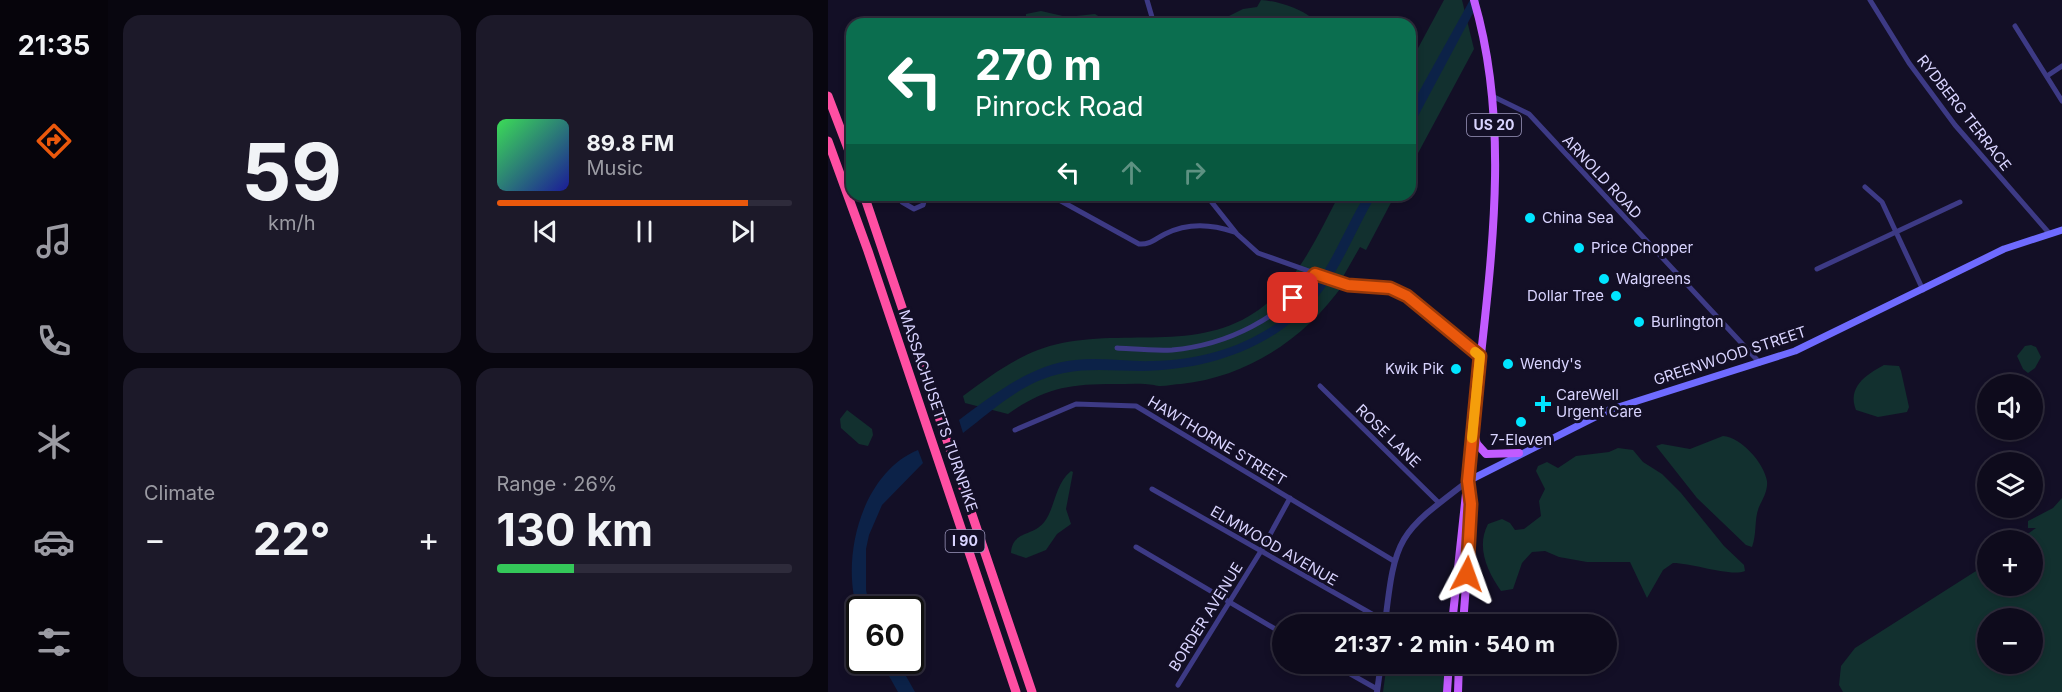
<!DOCTYPE html>
<meta charset="utf-8">
<style>
:root{--surface:#0e0b1c;--page:#1c1929;--text:#f1f3f6;--muted:#9b9ba3;--line:#2e2b3b;--accent:#ea580c}
body{margin:0;font-family:Inter,sans-serif;background:var(--page);color:var(--text);height:100vh;display:flex;flex-direction:column;font-size:22px;white-space:nowrap}
*{box-sizing:border-box;margin:0}
p{font-size:20px;color:var(--muted)}
.icon{flex:none;width:33px;height:33px;fill:none;stroke:currentColor;stroke-width:2;stroke-linecap:round;stroke-linejoin:round}
.map{position:relative;flex:1;overflow:hidden}
.drawer{display:flex;flex-direction:column;gap:15px;padding:15px;background:#08060f;width:720px}
.drawer>*{flex:none}
.top-card{position:absolute;left:18px;top:18px;width:570px;height:183px;border-radius:18px;box-shadow:0 3px 9px #0003,0 0 0 2px var(--line);background:#0b6e4f;color:#fff;overflow:hidden}
.fabs{position:absolute;left:1149px;top:374px;display:grid;gap:12px}
.fabs a{display:grid;place-items:center;width:66px;height:66px;border-radius:50%;background:var(--surface);box-shadow:0 3px 9px #0003,0 0 0 2px var(--line);font-size:30px}
.speed{position:absolute;left:18px;top:596px;display:flex;gap:12px;font-size:30px;font-weight:700;text-align:center}
.speed>*{display:grid;place-content:center;width:78px;height:78px;border-radius:50%;background:var(--surface);box-shadow:0 3px 9px #0003,0 0 0 2px var(--line);line-height:1}
.speed .limit{border:3px solid #111;border-radius:9px;background:#fff;color:#111}
.pin{position:absolute;display:grid;place-items:center;width:51px;height:51px;color:#fff;margin:-26px;border-radius:12px;box-shadow:0 3px 9px #0006}
.me{position:absolute;width:66px;margin:-33px;rotate:4deg;stroke-linejoin:round;filter:drop-shadow(0 0 4px #0008)}
.turn{display:flex;align-items:center;gap:21px;height:126px;padding:0 30px;font-size:27px}
.turn .icon{width:78px;height:78px;stroke-width:2.5}
.turn b{display:block;font-size:42px;line-height:51px}
.lanes{display:flex;align-items:center;height:57px;padding:0 30px;background:#0003;justify-content:center;gap:30px;direction:ltr}
.lanes .off{opacity:.35}
.big{font-size:45px;font-weight:700;line-height:1.1}
.drawer .tile{flex:1;display:flex;flex-direction:column;justify-content:center;gap:9px;min-width:0;padding:0 21px;border-radius:18px;background:var(--page)}
.drawer .dial{align-items:center;gap:0}
.dial b{font-size:78px;line-height:1}
.song{display:flex;align-items:center;gap:18px}
.cover{width:72px;height:72px;border-radius:9px;background:linear-gradient(135deg,hsl(130 70% 55%),hsl(240 70% 35%))}
.played{height:6px;border-radius:3px;background:linear-gradient(90deg,var(--accent) 85%,var(--line) 85%)}
.keys{display:flex;justify-content:space-around;direction:ltr}
.heat{display:flex;justify-content:space-between;align-items:center;font-size:33px;direction:ltr}
.charge{height:9px;border-radius:4px;background:linear-gradient(90deg,#34c759 26%,var(--line) 0)}
.drawer .tiles{flex:1;display:grid;gap:15px;grid-template-columns:repeat(2,1fr)}
.trip{position:absolute;left:444px;top:614px;width:345px;height:60px;border-radius:30px;background:var(--surface);box-shadow:0 3px 9px #0003,0 0 0 2px var(--line);font-weight:700;line-height:60px;text-align:center}
main{display:flex;flex:1;min-height:0}
.tab-bar{display:flex;flex-direction:column;width:108px;justify-content:space-around;align-items:center;background:#06040b;color:var(--muted)}
.tab-bar .icon{width:42px;height:42px}
.tab-bar .on{color:var(--accent)}
.tab-bar b{font-size:27px;color:var(--text)}
.map>svg:first-child{display:block}
.green{fill:#12302f;fill-rule:evenodd}
.water{fill:#0c2248}
.lines{fill:none;stroke-linecap:round;stroke-linejoin:round}
.minor{stroke:#3d3a85;stroke-width:5}
.tertiary{stroke:#3d3a85;stroke-width:6}
.secondary{stroke:#6f6bff;stroke-width:7}
.primary{stroke:#c25bff;stroke-width:8}
.trunk{stroke:#e055d1;stroke-width:8}
.motorway{stroke:#ff4fa3;stroke-width:9}
.route-casing{stroke:#983908;stroke-width:15}
.route{stroke:#ea580c;stroke-width:10}
.slow{stroke:#f59e0b;stroke-width:10}
.poi-dot{fill:#00e5ff;stroke:#130f26;stroke-width:2}
.labels{text-anchor:middle;stroke-width:6;stroke-linejoin:round;paint-order:stroke}
.shield{fill:#130f26;stroke:#9e99be;stroke-width:1.5}
.shield-label{font-size:14px;font-weight:bold;fill:#d9d4ff}
.street-label{font-size:15px;fill:#d9d4ff;stroke:#130f26}
.poi-label{font-size:15px;fill:#d9d4ff;stroke:#130f26;text-anchor:start}
</style>
<main>
<nav class="tab-bar">
<b>21:35</b>
<svg class="icon on" aria-label="directions" viewBox="0 0 24 24"><path d="M12 3l9 9-9 9-9-9zM9 14v-3h6M13 9l2 2-2 2"/></svg>
<svg class="icon" aria-label="music" viewBox="0 0 24 24"><path d="M9 18V5l10-2v13"/><circle cx="6" cy="18" r="3"/><circle cx="16" cy="16" r="3"/></svg>
<svg class="icon" aria-label="phone" viewBox="0 0 24 24"><path d="M5 4h4l2 5-3 2q2 4 5 5l2-3 5 2v4C11 20 4 13 5 4z"/></svg>
<svg class="icon" aria-label="climate" viewBox="0 0 24 24"><path d="M12 3v18M4 7l16 10M4 17L20 7"/></svg>
<svg class="icon" aria-label="car" viewBox="0 0 24 24"><path d="M5 17H2v-5l4-1 3-4h7l3 4 3 1v5h-3M9 17h6M6 11h13"/><circle cx="7" cy="17" r="2"/><circle cx="17" cy="17" r="2"/></svg>
<svg class="icon" aria-label="filters" viewBox="0 0 24 24"><path d="M4 7h16M4 17h16"/><circle cx="9" cy="7" r="2"/><circle cx="15" cy="17" r="2"/></svg>
</nav>
<section class="drawer">
<div class="tiles">
<div class="tile dial"><b>59</b><p>km/h</p></div>
<div class="tile">
<div class="song"><i class="cover"></i><div><b>89.8 FM</b><p>Music</p></div></div>
<div class="played"></div>
<div class="keys"><svg class="icon" aria-label="previous" viewBox="0 0 24 24"><path d="M18 5L8 12l10 7zM5 5v14"/></svg><svg class="icon" aria-label="pause" viewBox="0 0 24 24"><path d="M8 5v14M16 5v14"/></svg><svg class="icon" aria-label="next" viewBox="0 0 24 24"><path d="M6 5l10 7-10 7zM19 5v14"/></svg></div>
</div>
<div class="tile"><p>Climate</p>
<div class="heat"><a>−</a><b class="big">22°</b><a>+</a></div>
</div>
<div class="tile"><p>Range · 26%</p><b class="big">130 km</b><div class="charge"></div></div>
</div>
</section>
<div class="map">
<svg width="1234" height="692" viewBox="0 0 1234 692">
<rect width="100%" height="100%" fill="#130f26"/>
<g class="green">
<path d="M433 0C450 1 480 10 489 24H358L383 17 395 19 415 9 429 7Z"/>
<polygon points="616,0 634,0 646,49 582,168 582,63"/>
<polygon points="213,11 239,17 267,14 283,24 203,24 198,17 198,14"/>
<path d="M511 195H567L538 250 532 247 512 282 515 285C477 338 420 377 353 384 345 384 333 388 326 385 315 383 300 384 286 384 241 384 217 388 180 414L137 403 135 396C166 373 195 351 234 343 308 328 383 356 445 298 475 270 492 231 511 195Z"/>
<polygon points="1203,345 1208,347 1213,357 1207,368 1200,373 1195,369 1189,356 1197,346"/>
<path d="M1056 365 1071 366 1073 371 1081 407 1079 412 1050 417 1028 410C1019 388 1037 375 1056 365Z"/>
<polygon points="19,410 44,429 45,435 40,446 31,444 13,428 12,419"/>
<path d="M895 436C913 437 936 463 939 481 940 490 935 499 931 507 926 519 929 534 924 547L918 545 869 498 828 446 834 444 862 449Z"/>
<path d="M790 448 805 450 815 462 834 474 853 493 896 546 916 565 917 571C902 577 865 563 845 563L835 570 819 598 802 562H759L731 557 717 551 704 552 694 563 685 589 673 591C659 571 648 547 660 524L674 519 682 523 687 530 696 529 713 516 711 501 717 489 708 471 710 466 719 462 730 468 748 456 781 452Z"/>
<path d="M243 471 245 472 238 509 243 524 229 534 218 550 198 558 183 553C184 530 206 537 217 521 228 505 227 484 243 471Z"/>
<path d="M1234 498V692H1015L1011 685 1013 666 1027 648 1159 564 1160 585H1204V540H1191L1208 528H1200V521L1225 508ZM1160 618H1204V663H1160Z"/>
<polygon points="563,617 624,618 623,624 563,624"/>
<polygon points="559,663 618,663 616,692 555,692"/>
</g>
<g class="water">
<polygon points="642,0 652,0 582,131 582,108"/>
<path d="M537 195H548C529 227 515 265 492 294 448 348 381 370 313 371 287 371 262 368 236 373 195 381 166 409 135 433L131 420C165 395 204 364 247 360 273 357 300 362 325 361 377 360 429 344 467 308 499 278 515 231 537 195Z"/>
<path d="M90 450 95 463 54 505 41 535 38 549V590L42 609H32L31 615C11 561 33 473 90 450Z"/>
<polygon points="52,660 69,660 87,692 70,692"/>
</g>
<g class="lines">
<g class="minor">
<polyline points="319,0 326,24"/>
<polyline points="1042,0 1081,63 1127,125 1221,233"/>
<polyline points="1187,26 1234,101"/>
<polyline points="1219,76 1234,66"/>
<polyline points="664,96 701,114 932,363"/>
<polyline points="1037,187 1054,202 1095,290"/>
<polyline points="72,195 74,202 86,209 95,205 98,195"/>
<path d="M222 195 311 244C322 245 327 239 337 234 359 223 383 224 406 232"/>
<polyline points="378,195 409,234 430,253 520,285 555,286 572,291 652,356"/>
<polyline points="989,269 1132,202"/>
<path d="M289 348C307 349 326 351 344 350 400 345 453 318 487 274"/>
<polyline points="492,386 611,503"/>
<polyline points="187,430 248,404 308,406 566,561"/>
<polyline points="324,489 558,622"/>
<polyline points="308,547 454,633"/>
<polyline points="503,663 549,689"/>
<polyline points="350,685 433,551 462,498"/>
</g>
<g class="tertiary">
<path d="M557 624C567 536 570 534 640 481"/>
<polyline points="549,692 553,663"/>
</g>
<polyline class="secondary" points="640,481 781,410 967,351 1176,249 1234,230"/>
<g class="primary">
<path d="M646 0C687 139 658 290 645 431L649 444 658 454 691 453"/>
<polyline points="624,624 644,438"/>
<polyline points="635,624 643,521 641,488"/>
<polyline points="619,692 621,663"/>
<polyline points="630,692 631,663"/>
</g>
<polyline class="trunk" points="644,438 645,431"/>
<g class="motorway">
<polyline points="0,96 24,159"/>
<polyline points="0,141 40,251 188,692"/>
<polyline points="36,195 204,692"/>
</g>
</g>
<g class="lines">
<defs>
<polyline id="route" points="465,298 487,274 520,285 562,288 579,296 652,356 640,481 643,504 639,574"/>
</defs>
<use href="#route" class="route-casing"/>
<use href="#route" class="route"/>
<polyline class="slow" points="644,438 652,356 647,352"/>
</g>
<g class="poi-dot">
<circle cx="702" cy="218" r="6"/>
<circle cx="751" cy="248" r="6"/>
<circle cx="776" cy="279" r="6"/>
<circle cx="788" cy="296" r="6"/>
<circle cx="811" cy="322" r="6"/>
<circle cx="680" cy="364" r="6"/>
<circle cx="628" cy="369" r="6"/>
<path d="M712 395h6v6h6v6h-6v6h-6v-6h-6v-6h6z"/>
<circle cx="693" cy="422" r="6"/>
</g>
<g class="labels">
<g class="shield">
<rect x="639" y="114" width="54" height="22" rx="4.5"/>
<rect x="117.5" y="530" width="39" height="22" rx="4.5"/>
</g>
<g class="shield-label">
<text x="666" y="130">US 20</text>
<text x="137" y="546">I 90</text>
</g>
<g class="street-label">
<text transform="translate(1136 113) rotate(52)" y="5">RYDBERG TERRACE</text>
<text transform="translate(774 177) rotate(47)" y="5">ARNOLD ROAD</text>
<text transform="translate(902 356) rotate(-18)" y="5">GREENWOOD STREET</text>
<text transform="translate(110 411) rotate(71)" y="5">MASSACHUSETTS TURNPIKE</text>
<text transform="translate(560 436) rotate(44)" y="5">ROSE LANE</text>
<text transform="translate(389 441) rotate(31)" y="5">HAWTHORNE STREET</text>
<text transform="translate(446 546) rotate(30)" y="5">ELMWOOD AVENUE</text>
<text transform="translate(378 617) rotate(-58)" y="5">BORDER AVENUE</text>
</g>
<g class="poi-label">
<text x="714" y="223">China Sea</text>
<text x="763" y="253">Price Chopper</text>
<text x="788" y="284">Walgreens</text>
<text x="776" y="301" text-anchor="end">Dollar Tree</text>
<text x="823" y="327">Burlington</text>
<text x="692" y="369">Wendy's</text>
<text x="616" y="374" text-anchor="end">Kwik Pik</text>
<text x="728" y="400">CareWell<tspan x="728" dy="17">Urgent Care</tspan></text>
<text x="693" y="445" text-anchor="middle">7-Eleven</text>
</g>
</g>
</svg>
<div class="fabs">
<a><svg class="icon" aria-label="sound" viewBox="0 0 24 24"><path d="M4 9h4l5-4v14l-5-4H4zM17 9q2 3 0 6"/></svg></a>
<a><svg class="icon" aria-label="layers" viewBox="0 0 24 24"><path d="M12 4l9 5-9 5-9-5zM3 14l9 5 9-5"/></svg></a>
<a>+</a>
<a>−</a>
</div>
<div class="speed"><div class="limit">60</div></div>
<div class="pin" style="left:465px;top:298px;background:#d93025"><svg class="icon" aria-label="arrive" viewBox="0 0 24 24"><path d="M6 21V4h12l-3 4 3 4H6"/></svg></div>
<svg class="me" style="left:639px;top:574px" viewBox="-20 -20 40 40"><path d="M0-17L14 15 0 8-14 15z" fill="#ea580c" stroke="#fff" stroke-width="4"/></svg>
<div class="trip">21:37 · 2 min · 540 m</div>
<div class="top-card">
<div class="turn"><svg class="icon" aria-label="left" viewBox="0 0 24 24"><path d="M17 20v-9H6M10 6l-5 5 5 5"/></svg><div><b>270 m</b>Pinrock Road</div></div>
<div class="lanes"><svg class="icon" aria-label="left" viewBox="0 0 24 24"><path d="M17 20v-9H6M10 6l-5 5 5 5"/></svg><svg class="icon off" aria-label="ahead" viewBox="0 0 24 24"><path d="M12 20V5M6 11l6-6 6 6"/></svg><svg class="icon off" aria-label="right" viewBox="0 0 24 24"><path d="M7 20v-9h11M14 6l5 5-5 5"/></svg></div>
</div>
</div>
</main>
